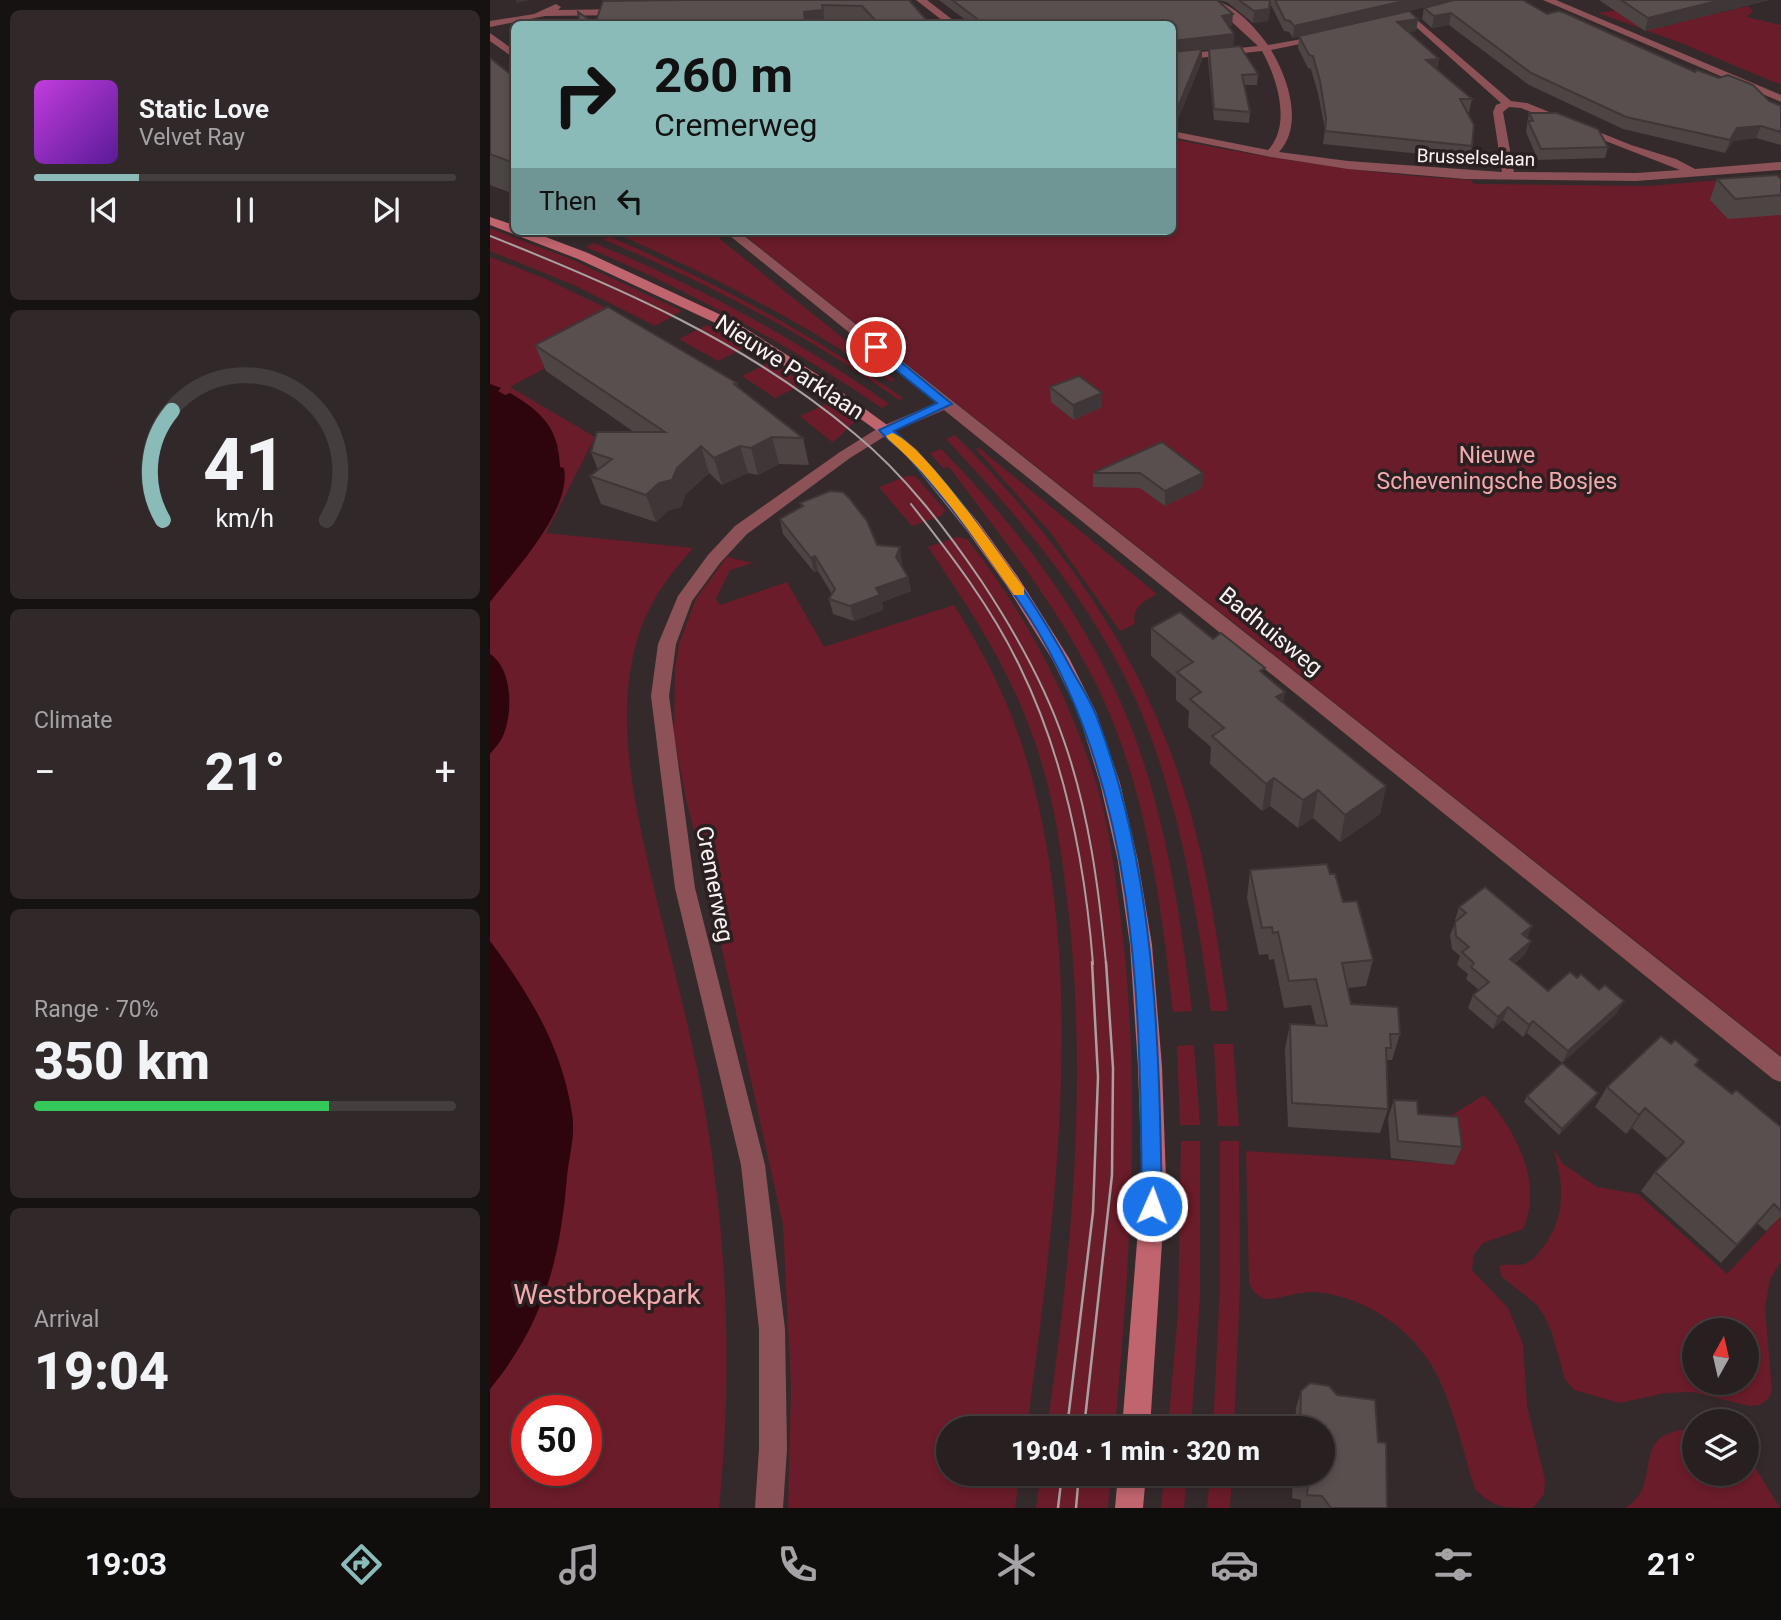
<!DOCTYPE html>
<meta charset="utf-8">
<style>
:root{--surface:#282020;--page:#302829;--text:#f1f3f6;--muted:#a5a3a5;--line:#443e3e;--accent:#8bbbb9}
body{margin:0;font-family:Roboto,sans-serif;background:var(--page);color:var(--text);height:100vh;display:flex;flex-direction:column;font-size:26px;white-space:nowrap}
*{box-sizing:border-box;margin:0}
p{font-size:23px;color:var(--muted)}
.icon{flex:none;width:38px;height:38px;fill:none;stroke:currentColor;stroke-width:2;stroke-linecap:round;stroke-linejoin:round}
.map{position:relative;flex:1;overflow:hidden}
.side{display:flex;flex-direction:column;gap:10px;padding:10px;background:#161212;width:490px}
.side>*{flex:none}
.top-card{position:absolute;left:21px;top:21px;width:665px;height:214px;border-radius:10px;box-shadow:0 4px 10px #0003,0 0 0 2px var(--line);background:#8bbbb9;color:#111;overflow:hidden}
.needle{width:46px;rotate:8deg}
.buttons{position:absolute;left:1192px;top:1318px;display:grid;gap:14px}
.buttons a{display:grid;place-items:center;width:77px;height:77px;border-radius:50%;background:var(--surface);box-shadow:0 4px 10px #0003,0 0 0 2px var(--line);font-size:35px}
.speed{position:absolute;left:21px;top:1395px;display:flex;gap:14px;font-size:35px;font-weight:700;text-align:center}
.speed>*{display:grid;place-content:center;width:91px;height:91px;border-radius:50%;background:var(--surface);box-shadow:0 4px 10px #0003,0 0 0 2px var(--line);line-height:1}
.speed .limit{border:10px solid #d22;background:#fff;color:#111}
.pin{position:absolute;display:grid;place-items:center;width:60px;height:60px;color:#fff;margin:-30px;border:4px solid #fff;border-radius:50%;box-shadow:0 2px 7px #0007}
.me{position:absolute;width:77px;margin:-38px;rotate:2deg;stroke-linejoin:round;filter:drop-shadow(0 0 5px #0008)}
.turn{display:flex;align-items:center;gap:24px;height:147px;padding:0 28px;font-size:32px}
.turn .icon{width:91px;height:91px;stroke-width:2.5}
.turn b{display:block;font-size:49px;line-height:60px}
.then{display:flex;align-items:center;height:66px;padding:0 28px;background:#0003;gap:14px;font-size:26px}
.big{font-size:52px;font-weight:800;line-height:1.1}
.side .widget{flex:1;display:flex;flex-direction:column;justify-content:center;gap:10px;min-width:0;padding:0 24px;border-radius:10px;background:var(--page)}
.side .dial{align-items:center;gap:0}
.dial svg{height:182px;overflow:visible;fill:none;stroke:var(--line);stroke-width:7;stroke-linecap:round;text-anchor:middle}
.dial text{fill:var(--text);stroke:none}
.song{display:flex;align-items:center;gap:21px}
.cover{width:84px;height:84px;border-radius:10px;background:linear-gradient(135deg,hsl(290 70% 55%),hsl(270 70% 35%))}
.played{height:7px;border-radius:4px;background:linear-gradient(90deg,var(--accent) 25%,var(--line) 25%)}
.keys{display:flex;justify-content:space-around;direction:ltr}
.heat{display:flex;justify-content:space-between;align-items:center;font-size:38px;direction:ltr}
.charge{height:10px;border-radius:5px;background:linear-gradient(90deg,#34c759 70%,var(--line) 0)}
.trip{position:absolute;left:446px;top:1416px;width:399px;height:70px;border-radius:35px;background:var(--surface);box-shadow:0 4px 10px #0003,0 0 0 2px var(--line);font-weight:800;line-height:70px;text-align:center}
.menu{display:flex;height:112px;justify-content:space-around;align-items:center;background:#100d0d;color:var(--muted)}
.menu .icon{width:49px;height:49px}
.menu .current{color:var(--accent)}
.menu b{font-size:32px;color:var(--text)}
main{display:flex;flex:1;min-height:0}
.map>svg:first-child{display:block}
.green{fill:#6b1c2a;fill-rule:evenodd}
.water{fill:#2f050d}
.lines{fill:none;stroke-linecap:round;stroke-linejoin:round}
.minor{fill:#8c5257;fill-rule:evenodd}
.secondary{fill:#c0646e;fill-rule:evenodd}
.tram-far1{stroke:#a9a1a1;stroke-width:2}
.tram{stroke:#a9a1a1;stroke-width:2.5}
.wall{fill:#4d4444}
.shaded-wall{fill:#3f3737}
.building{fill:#5a4f4f;stroke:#3f3737;stroke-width:2}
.route{fill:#1a73e8;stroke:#114b97;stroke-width:2}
.slow{fill:#f59e0b}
.labels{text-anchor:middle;stroke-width:7;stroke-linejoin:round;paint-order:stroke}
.far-street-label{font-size:19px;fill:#faf3f3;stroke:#2a2021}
.street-label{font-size:23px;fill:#faf3f3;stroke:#2a2021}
.park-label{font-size:23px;fill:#f3aaaf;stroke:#2a2021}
.near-park-label{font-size:28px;fill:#f3aaaf;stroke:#2a2021}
</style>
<main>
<section class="side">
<div class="widget">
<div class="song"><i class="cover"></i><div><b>Static Love</b><p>Velvet Ray</p></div></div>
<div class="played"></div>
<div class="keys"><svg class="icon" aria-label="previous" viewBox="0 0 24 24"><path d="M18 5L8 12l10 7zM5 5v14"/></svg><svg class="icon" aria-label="pause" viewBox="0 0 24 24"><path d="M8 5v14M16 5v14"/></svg><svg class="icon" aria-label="next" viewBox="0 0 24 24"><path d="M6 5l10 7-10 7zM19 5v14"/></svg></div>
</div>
<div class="widget dial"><svg viewBox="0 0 100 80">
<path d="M14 69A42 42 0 1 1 86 69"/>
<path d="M14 69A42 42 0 0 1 18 21" stroke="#8bbbb9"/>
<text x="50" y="56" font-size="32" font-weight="700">41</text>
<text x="50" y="72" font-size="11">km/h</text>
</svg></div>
<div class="widget"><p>Climate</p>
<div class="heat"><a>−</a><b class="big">21°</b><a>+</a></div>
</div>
<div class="widget"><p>Range · 70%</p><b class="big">350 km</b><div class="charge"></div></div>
<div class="widget"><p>Arrival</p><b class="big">19:04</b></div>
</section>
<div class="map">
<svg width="1291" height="1508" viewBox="0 0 1291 1508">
<rect width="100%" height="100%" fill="#352a2b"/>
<g class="green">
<polygon points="1258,6 1263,11 1256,17 1291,25 1291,85 1191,43 1108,13 1136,9 1173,27 1212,17 1217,13 1221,15"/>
<path d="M683 139C782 159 881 175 982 180L983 184 1159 186 1291 175V1056L249 231H682Z"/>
<polygon points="0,228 83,260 192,311 165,326 86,286 0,251"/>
<path d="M161 231H220L405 380 401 382C317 325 229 279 136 238Z"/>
<path d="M121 237C228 284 317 331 413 398L409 400C316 334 216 282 112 239Z"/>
<path d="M104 243C209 286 306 339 399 404L392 408C299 345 200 291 96 247Z"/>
<path d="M0 257 56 279 143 321 20 387 105 437 56 533 203 548C180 574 158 603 148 637 122 722 147 813 166 897 185 974 206 1051 218 1129 238 1254 242 1382 229 1508H0ZM37 1410H96V1470H37Z"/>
<polygon points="217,325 256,347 228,361 189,339"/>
<polygon points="281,362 309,380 309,386 285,398 252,376"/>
<path d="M336 404H345L367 421C356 426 353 437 342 442L310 416Z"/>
<path d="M465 435C588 558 672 683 711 854 723 906 730 959 738 1011H721C705 899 686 779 635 677 590 588 524 511 456 439Z"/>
<path d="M489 448 667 594C655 601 641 607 645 624L630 631 560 532 486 449Z"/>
<path d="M451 449C527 526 596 617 637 717 675 810 690 912 702 1011L683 1012C671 900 656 784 605 682 566 604 511 536 459 467L453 468 440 453Z"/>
<polygon points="417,476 425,476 455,510 451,516 422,526 389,487"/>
<path d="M467 537 477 539C533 610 576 690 604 776 619 823 625 872 631 921 652 1090 640 1259 625 1428H557C582 1255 598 1080 578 907 571 845 562 784 539 726 515 661 477 605 438 547Z"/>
<path d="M237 557 263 563 240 570 226 599 230 605 297 582 334 647 464 605C494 653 520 703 536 758 599 969 565 1214 537 1428H458V1474H530L525 1508H298L301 1386 293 1225 217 881 196 799 184 735 185 669 189 644 206 599Z"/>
<polygon points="724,1044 743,1044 749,1126 728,1126"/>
<polygon points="704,1045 710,1125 690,1125 687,1046"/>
<path d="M994 1095C1025 1129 1054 1182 1033 1229L993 1243 984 1254 982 1270 1018 1308 1033 1344 1037 1406 1055 1480 1054 1494 1043 1508C1013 1508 1004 1508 985 1489 973 1452 965 1412 948 1377 925 1330 877 1297 826 1292 808 1291 792 1299 774 1299L765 1293 759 1283 756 1151 964 1164 961 1134 935 1132Z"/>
<polygon points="691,1141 710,1141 710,1296 701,1428 678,1428 688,1313"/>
<polygon points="730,1141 749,1141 750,1284 744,1428 723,1428 730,1287"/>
<path d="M1063 1148 1073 1164 1107 1187 1148 1194 1237 1274 1291 1216V1261L1280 1279 1275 1309 1282 1391 1278 1399 1269 1405 1260 1406 1202 1392 1175 1393 1130 1403 1084 1390 1075 1379 1062 1333 1054 1315 1046 1304 1012 1277 1009 1266C1019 1263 1028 1267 1037 1263 1043 1260 1045 1257 1049 1252 1076 1222 1075 1185 1063 1148ZM1204 1330H1256V1382H1204Z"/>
<path d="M1204 1429V1474H1256L1257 1454 1290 1508H1135C1177 1484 1134 1431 1204 1429Z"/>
<polygon points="551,1474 621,1474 618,1508 546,1508"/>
<polygon points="674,1474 697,1474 694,1508 671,1508"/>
<polygon points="720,1474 742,1474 740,1508 717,1508"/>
</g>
<g class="water">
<path d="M0 384 11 388 8 391 15 395 20 393C52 412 69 428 70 467L74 468C82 510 24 571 0 602Z"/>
<path d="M0 654C23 669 23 713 13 736 10 743 4 749 0 754Z"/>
<path d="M0 941C39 993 72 1047 82 1113 86 1135 79 1155 77 1177 70 1260 54 1323 0 1389Z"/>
</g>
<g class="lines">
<g class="minor">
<polygon points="426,0 437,0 468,24 457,24"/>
<path d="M718 0C741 0 765 27 778 45L834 35 839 38 781 50C798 78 814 125 789 152L858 161 1012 172 1003 112 1006 105 1011 103 916 18 914 16 919 13 1021 101 1037 103 1141 145 1186 159 1205 169 1291 162V170L1146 181 975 179 858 169 781 157 682 137V131L778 150C802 125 787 78 772 51L682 61V55L768 46ZM1019 107 1031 108 1190 170 1146 173 1024 172 1013 112Z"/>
<polygon points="1053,0 1066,0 1291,95 1291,102"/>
<polygon points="66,4 71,7 68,10 134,9 139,12 134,15 55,16 0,27 0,21 44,14"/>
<polygon points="0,33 24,50 24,58 0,41"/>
<polygon points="234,231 248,231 1291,1057 1291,1082 1283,1079 454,410 400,433 360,458 257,534 230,563 202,601 186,644 179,696 205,888 275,1165 295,1329 297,1449 293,1508 265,1508 269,1449 269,1329 251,1165 185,888 161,696 168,644 188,596 218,555 245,526 350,452 390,427 446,403"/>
</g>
<g class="secondary">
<polygon points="0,217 24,225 24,231 40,231 98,253 244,321 328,375 400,427 427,450 489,523 528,577 579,658 606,712 630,783 648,861 662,945 672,1067 676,1180 660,1428 632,1428 652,1180 648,1067 640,945 628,861 610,783 588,712 562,659 516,585 477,531 417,456 390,433 318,381 234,327 88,259 0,225"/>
<polygon points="628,1474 656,1474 653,1508 625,1508"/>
</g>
<g class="tram-far1">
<path d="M0 236C129 287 258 343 365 434 415 475 456 529 492 582 525 632 555 685 574 741 599 812 609 890 616 964"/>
<path d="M421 504C461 555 502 608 530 667 575 759 595 862 603 964"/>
</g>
<g class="tram">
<polyline points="577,1428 603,1212 608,1077 602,962"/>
<polyline points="594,1428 622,1175 623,1068 616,962"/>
<polyline points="568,1508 572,1474"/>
<polyline points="586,1508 589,1474"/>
</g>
</g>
<g class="wall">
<polygon points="119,0 419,0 440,24 377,24 375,22 335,22 335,24 90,24 105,24"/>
<polygon points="449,0 727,0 742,26 738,26 744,34 743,46 712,50 712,60 688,119 682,118 682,24 481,24"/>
<polygon points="728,0 1033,0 1057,14 1291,106 1291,145 1266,138 1243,141 1235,153 1133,129 1039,85 959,25 942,28 932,19 934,8 953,3 852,26 928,19 926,31 918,32 947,69 982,99 979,112 977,112 982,146 979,159 833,144 835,130 828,93 821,69 818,68 808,48 809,36 803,38 799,32 794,31 781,5 778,21 763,23 737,2"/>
<polygon points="1109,0 1279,0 1155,31"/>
<polygon points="719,49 768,74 767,85 755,85 760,112 759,123 724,120 718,60"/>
<polygon points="0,58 24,77 24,194 0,185"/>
<polygon points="1039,113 1118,147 1115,158 1048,160 1036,132"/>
<polygon points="1227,179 1291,179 1291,215 1238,219 1220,200"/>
<polygon points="45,345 247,383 248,387 313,438 319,465 289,464 268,475 258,473 232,485 219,473 195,495 191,507 179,510 166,522 111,504 100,476 108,470 101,452 144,432 56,371"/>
<polygon points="560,387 612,407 584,420 561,402"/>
<polygon points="603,473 713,473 712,488 675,506 650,488 603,487"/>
<polygon points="310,503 387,545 412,562 411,565 418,577 421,591 392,602 393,610 364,621 343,614 339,599 342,594 328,571 324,572 293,534 290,519 311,507"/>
<polygon points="661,628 723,639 774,675 793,703 896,786 890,814 850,842 823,818 808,828 780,806 772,811 720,764 721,747 698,727 699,711 686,700 686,678 661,656"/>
<polygon points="760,870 840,874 853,902 883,960 876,986 857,988 861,1004 910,1034 902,1060 897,1060 896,1062 898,1109 890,1133 798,1127 795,1049 800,1024 826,1025 821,1005 794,1008 784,959 779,960 778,954 769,955 757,898"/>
<polygon points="969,907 1037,938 1041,941 1035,954 1025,963 1058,991 1127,1013 1072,1063 1104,1099 1069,1135 1034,1102 1037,1096 1072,1063 1037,1033 1033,1037 1013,1020 1003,1029 978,1008 983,995 989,990 976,979 978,974 967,965 970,956 962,949 960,935 966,921 965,920"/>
<polygon points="1206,1065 1242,1094 1291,1127 1291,1216 1276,1231 1267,1223 1231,1263 1151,1191 1165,1172 1178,1159 1142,1128 1136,1134 1105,1107 1117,1087"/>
<polygon points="904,1100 928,1114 972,1147 964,1165 901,1158 898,1118"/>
<polygon points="811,1391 888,1442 897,1508 811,1508 811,1500 802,1498 803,1474 833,1474 833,1428 805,1428 806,1408"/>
</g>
<g class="shaded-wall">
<polygon points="26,0 40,0 27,3"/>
<polygon points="780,0 781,5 778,21 763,23 764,11"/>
<polygon points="918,0 965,0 803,38 804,26"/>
<polygon points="1231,0 1279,0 1155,31 1158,18"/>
<polygon points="333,10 335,24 315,24 314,12"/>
<polygon points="961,13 959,25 942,28 944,16"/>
<polygon points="743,14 742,26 731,27 732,16"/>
<polygon points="928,19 926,31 905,34 907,22"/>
<polygon points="744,34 743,46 712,50 712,60 688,119 688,107 682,53 682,41"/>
<polygon points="949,59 947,71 936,60"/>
<polygon points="1271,126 1266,138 1243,141 1235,153 1240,140 1247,128"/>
<polygon points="612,393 612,407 584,420 583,405"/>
<polygon points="282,437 289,464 268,475 261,448"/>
<polygon points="211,446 219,473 195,495 191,507 179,510 166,522 156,495"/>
<polygon points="250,446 258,473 232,485 224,458"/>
<polygon points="713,473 712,488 675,506 675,491"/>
<polygon points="410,547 412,562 408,572 406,557"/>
<polygon points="325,556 328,571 324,572 321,558"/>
<polygon points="418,577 421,591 392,602 393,610 364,621 360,606 386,588"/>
<polygon points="795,692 791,720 786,697"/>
<polygon points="784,778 780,806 772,811 776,784"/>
<polygon points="896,786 890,814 850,842 855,815"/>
<polygon points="828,790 823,818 808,828 813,800"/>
<polygon points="1042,926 1037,939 1032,934"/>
<polygon points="1041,941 1035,954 1014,971 1020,959"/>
<polygon points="1134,1001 1127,1013 1072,1063 1078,1051"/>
<polygon points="1018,1007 1013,1020 1003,1029 1008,1017"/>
<polygon points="1043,1021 1037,1033 1033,1037 1039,1025"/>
<polygon points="1108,1093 1104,1099 1069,1135 1072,1129"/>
<polygon points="1155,1108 1142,1128 1136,1134 1149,1115"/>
</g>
<g class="building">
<polygon points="195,0 419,0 440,24 389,24 372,6 332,5 333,10 314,12 315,24 90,24 88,12 105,24 113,1"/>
<polygon points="462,0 727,0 743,14 732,16 744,34 682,41 682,24 512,24 514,21 490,21"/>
<polygon points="749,0 780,0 779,9 764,11"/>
<polygon points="785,0 918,0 804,26 800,21 795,20"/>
<polygon points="964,0 1033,0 1057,14 1069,11 1075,13 1205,72 1207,70 1229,78 1238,75 1263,85 1279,101 1291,106 1291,132 1271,126 1247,128 1240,140 1136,117 1041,73 961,13 944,16 934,8"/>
<polygon points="1131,0 1231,0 1158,18"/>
<polygon points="919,11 928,19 907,22 949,59 936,60 982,99 970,99 984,125 982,146 835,131 836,118 830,81 823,56 819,55 809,36"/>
<polygon points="750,46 768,74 752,75 760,112 724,109 719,49"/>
<polygon points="712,49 688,107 682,106 682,52"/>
<polygon points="0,58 24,77 24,163 0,154"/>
<polygon points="1039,113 1067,113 1108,129 1118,147 1051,149 1038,121 1043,121"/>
<polygon points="1287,175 1291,179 1291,195 1245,199 1227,179"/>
<polygon points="118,307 247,383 244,384 313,438 282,437 261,448 250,446 224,458 211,446 187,468 182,480 169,483 156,495 100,476 122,459 101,452 107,432 175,432 45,345"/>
<polygon points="589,376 612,393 583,405 560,387"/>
<polygon points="672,442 713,473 675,491 650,473 603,473"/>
<polygon points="340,491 353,492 359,498 377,521 387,545 410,547 406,557 418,577 386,588 390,595 360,606 339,599 345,589 325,556 321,558 290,519 313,506 310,503"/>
<polygon points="690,612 723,639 731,633 775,668 770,671 795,692 786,697 896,786 855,815 828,790 813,800 784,778 776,784 722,736 734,728 700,699 711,692 687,672 703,662 661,628"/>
<polygon points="837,864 840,874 845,874 853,902 867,901 883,960 852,963 861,1004 908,1007 910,1034 900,1034 901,1048 896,1048 898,1109 802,1103 800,1024 837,1026 826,979 799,981 788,932 783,933 782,927 772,928 760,870"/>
<polygon points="995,887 1042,926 1032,934 1041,941 1020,959 1058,991 1080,972 1087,978 1091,974 1109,990 1115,985 1134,1001 1078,1051 1043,1021 1039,1025 1018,1007 1008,1017 983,995 999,982 981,967 984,963 972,952 979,947 966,936 965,922 976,913 969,907"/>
<polygon points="1171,1036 1181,1044 1185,1040 1209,1060 1205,1065 1242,1094 1246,1090 1291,1127 1291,1211 1284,1204 1247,1245 1165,1172 1194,1142 1155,1108 1149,1115 1117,1087"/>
<polygon points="1072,1063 1108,1093 1072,1129 1037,1096"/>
<polygon points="904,1100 927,1101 928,1114 968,1117 972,1147 908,1141"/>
<polygon points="820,1383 839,1386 847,1395 885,1400 888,1442 896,1443 897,1508 841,1508 832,1496 817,1495 818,1485 808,1484 809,1474 833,1474 833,1428 810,1428 811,1391"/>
</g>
<path class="route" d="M381 345H390L462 404 404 431C448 468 483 517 516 564 541 599 563 634 583 672 591 686 600 700 606 715 666 871 669 1040 672 1206L669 1213 662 1216 655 1213 652 1206C650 1007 650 794 541 620 505 564 464 509 420 459 411 448 398 441 389 430L447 403 381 350Z"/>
<path class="slow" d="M402 433C433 442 512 558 534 588V595H524C486 541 448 482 398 439L396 436Z"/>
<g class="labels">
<g class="far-street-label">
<text transform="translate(986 157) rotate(2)" y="7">Brusselselaan</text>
</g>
<g class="street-label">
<text transform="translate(300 367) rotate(33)" y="8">Nieuwe Parklaan</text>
<text transform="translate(781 631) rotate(39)" y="8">Badhuisweg</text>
<text transform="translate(225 884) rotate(79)" y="8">Cremerweg</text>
</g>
<g class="park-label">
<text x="1007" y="463">Nieuwe<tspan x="1007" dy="26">Scheveningsche Bosjes</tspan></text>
</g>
<g class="near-park-label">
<text x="117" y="1304">Westbroekpark</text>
</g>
</g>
</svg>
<div class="buttons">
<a><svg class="needle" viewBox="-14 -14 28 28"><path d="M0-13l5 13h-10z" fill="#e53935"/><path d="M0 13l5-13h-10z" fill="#a5a3a5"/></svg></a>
<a><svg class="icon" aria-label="layers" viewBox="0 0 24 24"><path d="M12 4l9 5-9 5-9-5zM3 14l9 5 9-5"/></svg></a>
</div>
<div class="speed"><div class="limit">50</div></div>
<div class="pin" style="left:386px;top:347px;background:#d93025"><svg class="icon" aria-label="arrive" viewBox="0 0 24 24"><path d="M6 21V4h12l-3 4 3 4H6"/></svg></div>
<svg class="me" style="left:662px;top:1206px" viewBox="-20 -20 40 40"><circle r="17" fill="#1a73e8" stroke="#fff" stroke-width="3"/><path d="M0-11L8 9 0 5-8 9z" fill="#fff"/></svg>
<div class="trip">19:04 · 1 min · 320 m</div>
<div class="top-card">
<div class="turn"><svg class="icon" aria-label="right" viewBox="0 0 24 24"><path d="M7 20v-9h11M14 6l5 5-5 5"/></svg><div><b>260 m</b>Cremerweg</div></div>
<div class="then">Then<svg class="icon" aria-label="left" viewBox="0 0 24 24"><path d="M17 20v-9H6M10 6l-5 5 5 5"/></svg></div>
</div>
</div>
</main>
<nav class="menu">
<b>19:03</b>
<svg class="icon current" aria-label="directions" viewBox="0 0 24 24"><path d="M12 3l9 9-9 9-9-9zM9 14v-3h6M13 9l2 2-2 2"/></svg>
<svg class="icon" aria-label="music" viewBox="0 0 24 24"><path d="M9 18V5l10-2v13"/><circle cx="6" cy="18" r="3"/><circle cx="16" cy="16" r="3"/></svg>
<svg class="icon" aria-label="phone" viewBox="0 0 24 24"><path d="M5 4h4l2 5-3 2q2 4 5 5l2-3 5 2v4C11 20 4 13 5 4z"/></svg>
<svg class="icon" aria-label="climate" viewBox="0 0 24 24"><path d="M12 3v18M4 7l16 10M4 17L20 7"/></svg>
<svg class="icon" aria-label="car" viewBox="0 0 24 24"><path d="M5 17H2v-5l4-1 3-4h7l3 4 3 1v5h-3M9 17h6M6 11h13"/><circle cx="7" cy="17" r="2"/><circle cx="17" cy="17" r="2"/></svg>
<svg class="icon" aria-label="filters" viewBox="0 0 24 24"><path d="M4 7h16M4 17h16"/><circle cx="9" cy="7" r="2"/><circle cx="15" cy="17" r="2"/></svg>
<b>21°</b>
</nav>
